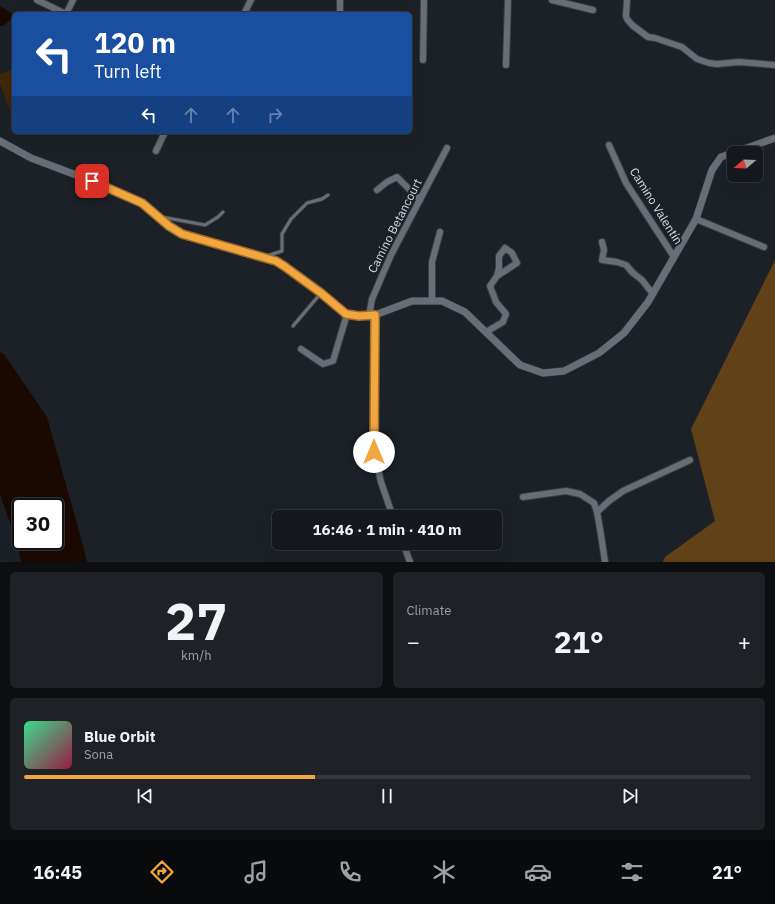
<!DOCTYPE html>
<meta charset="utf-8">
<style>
:root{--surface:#15191e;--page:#1e2227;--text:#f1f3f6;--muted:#9da0a4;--line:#34383c;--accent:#f1a640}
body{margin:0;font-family:"IBM Plex Sans",sans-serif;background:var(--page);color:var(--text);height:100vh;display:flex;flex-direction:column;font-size:15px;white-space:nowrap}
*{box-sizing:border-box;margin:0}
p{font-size:13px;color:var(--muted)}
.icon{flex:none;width:22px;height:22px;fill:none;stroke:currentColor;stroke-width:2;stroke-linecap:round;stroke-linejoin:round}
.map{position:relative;height:562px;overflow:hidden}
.sheet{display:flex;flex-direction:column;gap:10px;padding:10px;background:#0c0e10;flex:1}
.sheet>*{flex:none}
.banner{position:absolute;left:12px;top:12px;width:400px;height:122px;border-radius:6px;box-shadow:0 4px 16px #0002,0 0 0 1px var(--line);background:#1a4fa0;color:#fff;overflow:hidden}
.needle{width:26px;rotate:251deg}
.controls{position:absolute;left:727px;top:146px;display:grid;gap:8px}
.controls a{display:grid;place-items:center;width:36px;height:36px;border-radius:6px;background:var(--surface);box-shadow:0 4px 16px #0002,0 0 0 1px var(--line);font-size:20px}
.speed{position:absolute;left:12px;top:498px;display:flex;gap:8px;font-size:20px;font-weight:700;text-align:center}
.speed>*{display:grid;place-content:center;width:52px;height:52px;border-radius:50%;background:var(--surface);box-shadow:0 4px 16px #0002,0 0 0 1px var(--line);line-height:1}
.speed .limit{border:2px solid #111;border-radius:6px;background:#fff;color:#111}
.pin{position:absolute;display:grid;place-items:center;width:34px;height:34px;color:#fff;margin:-17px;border-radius:8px;box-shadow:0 2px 6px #0006}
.me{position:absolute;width:44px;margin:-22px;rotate:0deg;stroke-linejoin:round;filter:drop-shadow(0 0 3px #0008)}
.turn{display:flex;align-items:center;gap:14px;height:84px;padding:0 16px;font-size:18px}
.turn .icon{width:52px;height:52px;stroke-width:2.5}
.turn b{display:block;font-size:28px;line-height:34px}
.lanes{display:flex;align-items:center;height:38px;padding:0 16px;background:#0003;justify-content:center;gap:20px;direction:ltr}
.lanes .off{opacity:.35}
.big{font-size:30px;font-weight:800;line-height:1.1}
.sheet .tile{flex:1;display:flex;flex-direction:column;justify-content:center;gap:6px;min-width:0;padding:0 14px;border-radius:6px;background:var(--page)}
.sheet .dial{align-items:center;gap:0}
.dial b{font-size:52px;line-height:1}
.song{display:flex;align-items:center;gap:12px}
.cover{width:48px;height:48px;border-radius:6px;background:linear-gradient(135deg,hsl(150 70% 55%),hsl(340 70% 35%))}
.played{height:4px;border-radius:2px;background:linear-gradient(90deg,var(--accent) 40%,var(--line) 40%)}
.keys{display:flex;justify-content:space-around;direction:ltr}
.heat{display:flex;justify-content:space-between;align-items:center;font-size:22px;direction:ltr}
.sheet .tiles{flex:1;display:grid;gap:10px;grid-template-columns:1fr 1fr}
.tile:last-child{grid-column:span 2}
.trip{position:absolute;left:272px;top:510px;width:230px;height:40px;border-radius:6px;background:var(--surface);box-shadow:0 4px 16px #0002,0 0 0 1px var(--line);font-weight:800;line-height:40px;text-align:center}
.menu{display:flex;height:64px;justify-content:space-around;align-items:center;background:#080a0c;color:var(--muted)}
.menu .icon{width:28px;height:28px}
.menu .selected{color:var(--accent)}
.menu b{font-size:18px;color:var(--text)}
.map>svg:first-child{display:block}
.green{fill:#402806}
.forest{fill:#614118}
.water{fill:#1a0900;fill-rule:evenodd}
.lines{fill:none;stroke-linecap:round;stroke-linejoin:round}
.service-casing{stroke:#393d42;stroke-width:4.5}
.minor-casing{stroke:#393d42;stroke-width:8}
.tertiary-casing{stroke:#393d42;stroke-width:8}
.service{stroke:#686e76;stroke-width:3}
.minor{stroke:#686e76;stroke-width:6}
.tertiary{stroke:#686e76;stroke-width:7}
.route-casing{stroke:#9d6c2a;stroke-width:10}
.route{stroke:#f1a640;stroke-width:7}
.labels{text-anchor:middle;stroke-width:4;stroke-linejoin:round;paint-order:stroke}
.street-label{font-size:12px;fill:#d8dbe0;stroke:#1c2128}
</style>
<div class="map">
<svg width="775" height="562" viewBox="0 0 775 562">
<rect width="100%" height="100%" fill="#1c2128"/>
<polygon class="green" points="14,69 14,112 11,113 0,84 0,74"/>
<polygon class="forest" points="775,260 775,562 663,562 665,557 715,521 691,429"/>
<g class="water">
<polygon points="0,6 14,15 14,17 3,26 0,26"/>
<path d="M0 352 4 354 47 417 84 549 87 562H21L16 539 0 495ZM21 507H55V541H21Z"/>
</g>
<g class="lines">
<defs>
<g id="service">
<polyline points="162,217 205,225 218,217 223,212"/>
<polyline points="267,256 282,251 282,234 291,219 307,203 322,199 328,195"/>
<polyline points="293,326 321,293"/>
</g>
<g id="minor">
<polyline points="37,0 66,14"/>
<polyline points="552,0 593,10"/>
<polyline points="627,0 626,16 627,19 632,25 648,37 655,38 682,47 697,59 709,63 717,64 739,62 775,65"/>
<polyline points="66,14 73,0"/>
<polyline points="244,14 251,0"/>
<polyline points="340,14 340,0"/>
<polyline points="423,60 424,0"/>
<polyline points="506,65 508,0"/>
<polyline points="609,145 626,183 674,257"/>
<polyline points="156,151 165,132"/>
<polyline points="377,190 387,182 397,177 420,200"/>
<polyline points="696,219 764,247"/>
<polyline points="602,242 604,250 602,260 617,262 626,265 633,273 642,280 653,294"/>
<polyline points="432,301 432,262 440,232"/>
<polyline points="375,315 374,452 381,482 393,517"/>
<polyline points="369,316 372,299 391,255 447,148"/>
<polyline points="486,332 503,322 506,314 496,302 490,286 497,276 517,263 512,253 505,248 499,256 499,268 497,276"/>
<polyline points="301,349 323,364 333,361 347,314"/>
<polyline points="523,497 566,491 580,494 594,503 597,512 601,535 605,562"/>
<polyline points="597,512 609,501 623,491 690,460"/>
<polyline points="403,543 410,562"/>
</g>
<polyline id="tertiary" points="0,141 31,158 92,181 142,203 169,226 181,234 276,261 284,266 321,293 347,314 359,316 375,315 412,301 442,301 465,312 520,365 543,373 564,371 599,353 624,333 648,302 696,219 712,170 721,157 775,138"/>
</defs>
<use href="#service" class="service-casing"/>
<use href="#minor" class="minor-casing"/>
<use href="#tertiary" class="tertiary-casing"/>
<use href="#service" class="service"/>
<use href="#minor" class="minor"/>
<use href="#tertiary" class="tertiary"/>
</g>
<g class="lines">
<defs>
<polyline id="route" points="92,181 142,203 169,226 182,234 276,261 284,266 321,293 346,314 359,316 375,315 374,452"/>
</defs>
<use href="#route" class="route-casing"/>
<use href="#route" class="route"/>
</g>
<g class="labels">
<g class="street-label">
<text transform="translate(656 206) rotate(58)" y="4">Camino Valentín</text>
<text transform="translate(395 226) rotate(-63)" y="4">Camino Betancourt</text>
</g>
</g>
</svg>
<div class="controls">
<a><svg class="needle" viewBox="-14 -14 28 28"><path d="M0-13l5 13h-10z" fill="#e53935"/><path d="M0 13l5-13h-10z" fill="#9da0a4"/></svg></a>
</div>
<div class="speed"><div class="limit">30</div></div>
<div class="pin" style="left:92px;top:181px;background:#d93025"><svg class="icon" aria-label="arrive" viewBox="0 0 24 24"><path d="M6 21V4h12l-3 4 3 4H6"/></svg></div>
<svg class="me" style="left:374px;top:452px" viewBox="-20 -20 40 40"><circle r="19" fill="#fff"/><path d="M0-13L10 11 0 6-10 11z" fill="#f1a640"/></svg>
<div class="trip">16:46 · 1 min · 410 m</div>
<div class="banner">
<div class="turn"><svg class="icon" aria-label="left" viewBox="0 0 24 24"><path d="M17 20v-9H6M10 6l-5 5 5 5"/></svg><div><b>120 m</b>Turn left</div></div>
<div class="lanes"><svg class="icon" aria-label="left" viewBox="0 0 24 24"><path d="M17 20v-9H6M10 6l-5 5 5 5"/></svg><svg class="icon off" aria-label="ahead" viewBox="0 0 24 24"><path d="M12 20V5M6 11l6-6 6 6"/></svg><svg class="icon off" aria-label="ahead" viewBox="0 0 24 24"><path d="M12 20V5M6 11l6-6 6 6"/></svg><svg class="icon off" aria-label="right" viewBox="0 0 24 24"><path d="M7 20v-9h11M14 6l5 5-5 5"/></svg></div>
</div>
</div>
<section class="sheet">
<div class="tiles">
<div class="tile dial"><b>27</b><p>km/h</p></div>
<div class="tile"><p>Climate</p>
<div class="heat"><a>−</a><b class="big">21°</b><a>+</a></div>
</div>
<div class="tile">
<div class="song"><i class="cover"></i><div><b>Blue Orbit</b><p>Sona</p></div></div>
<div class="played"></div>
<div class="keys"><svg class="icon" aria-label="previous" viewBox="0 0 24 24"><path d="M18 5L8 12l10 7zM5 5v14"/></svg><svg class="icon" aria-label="pause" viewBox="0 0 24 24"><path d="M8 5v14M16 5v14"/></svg><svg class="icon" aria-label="next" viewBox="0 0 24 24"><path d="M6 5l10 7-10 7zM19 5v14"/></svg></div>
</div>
</div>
</section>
<nav class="menu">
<b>16:45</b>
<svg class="icon selected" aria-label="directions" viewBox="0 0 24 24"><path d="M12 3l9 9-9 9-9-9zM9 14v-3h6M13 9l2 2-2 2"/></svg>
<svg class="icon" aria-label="music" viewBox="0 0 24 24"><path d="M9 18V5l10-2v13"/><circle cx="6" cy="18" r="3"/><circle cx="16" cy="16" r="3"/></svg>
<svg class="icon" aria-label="phone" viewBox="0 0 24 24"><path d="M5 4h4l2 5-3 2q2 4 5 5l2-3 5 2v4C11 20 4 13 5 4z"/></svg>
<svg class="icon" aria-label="climate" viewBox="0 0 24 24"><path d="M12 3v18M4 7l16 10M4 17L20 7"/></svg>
<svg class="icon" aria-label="car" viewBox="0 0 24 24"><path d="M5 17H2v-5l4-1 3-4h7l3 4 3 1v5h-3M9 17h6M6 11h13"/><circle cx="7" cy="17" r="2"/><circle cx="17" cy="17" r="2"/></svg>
<svg class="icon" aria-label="filters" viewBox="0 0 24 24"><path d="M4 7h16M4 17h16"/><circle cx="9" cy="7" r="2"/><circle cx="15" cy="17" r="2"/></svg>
<b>21°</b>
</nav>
